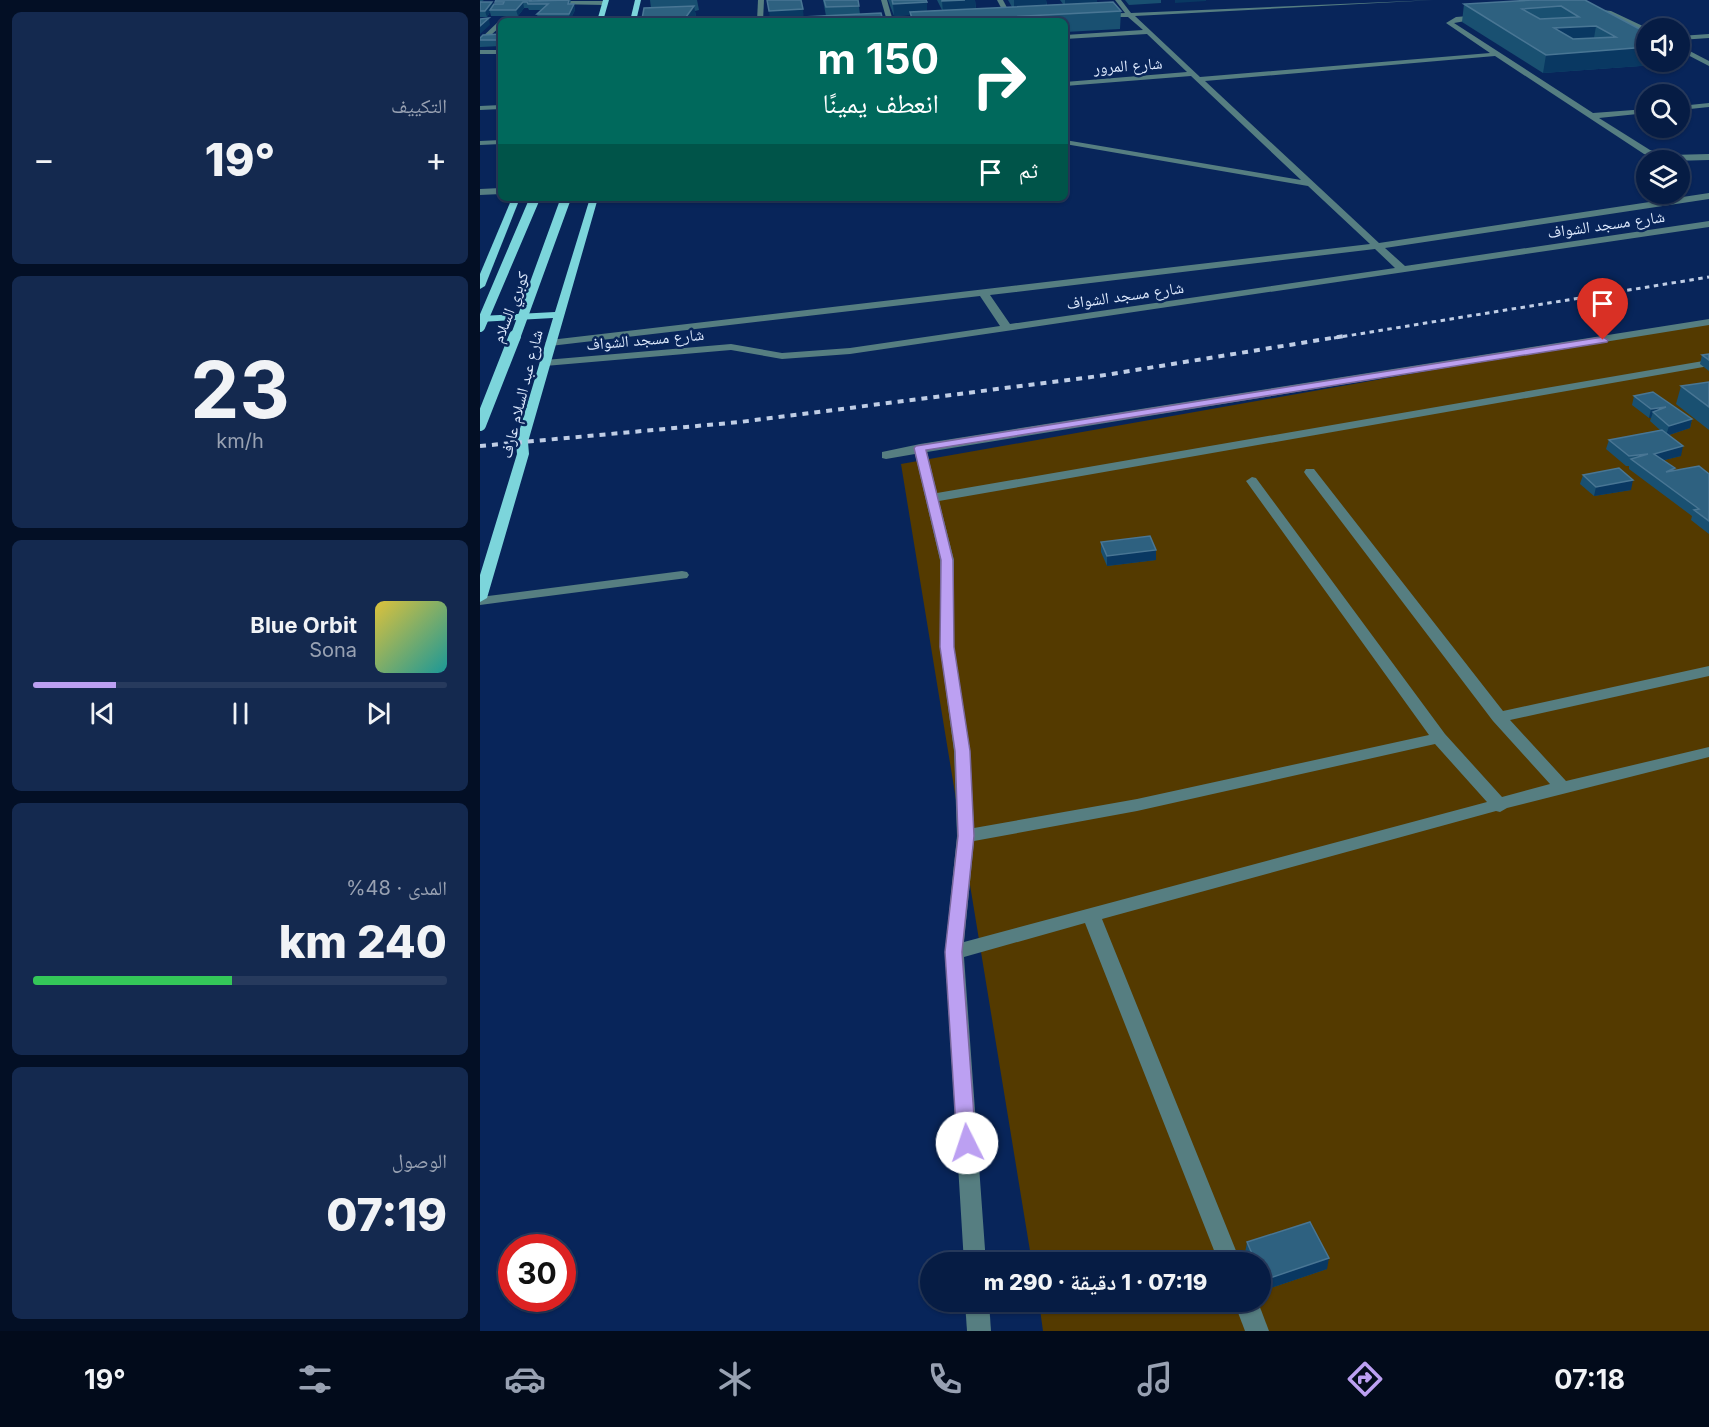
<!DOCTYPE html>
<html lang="ar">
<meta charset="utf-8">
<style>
:root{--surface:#061c44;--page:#14294f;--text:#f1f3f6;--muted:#98a1b2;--line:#273a5d;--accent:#bca0f2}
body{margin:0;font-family:Inter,"Noto Naskh Arabic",sans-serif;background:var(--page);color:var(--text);direction:rtl;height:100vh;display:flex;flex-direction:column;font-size:22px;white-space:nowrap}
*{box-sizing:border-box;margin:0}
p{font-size:20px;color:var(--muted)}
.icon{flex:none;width:33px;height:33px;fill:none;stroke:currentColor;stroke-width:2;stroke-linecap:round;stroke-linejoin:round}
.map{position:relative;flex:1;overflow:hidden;direction:ltr}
.sheet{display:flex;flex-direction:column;gap:12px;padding:12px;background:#030f25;width:480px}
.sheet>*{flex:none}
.guide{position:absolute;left:18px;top:18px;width:570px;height:183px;border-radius:9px;box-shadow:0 2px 4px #0004,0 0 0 2px var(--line);direction:rtl;background:#00695c;color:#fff;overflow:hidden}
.controls{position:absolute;left:1156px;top:18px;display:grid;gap:12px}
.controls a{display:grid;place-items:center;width:54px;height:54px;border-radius:50%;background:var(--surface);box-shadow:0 2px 4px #0004,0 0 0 2px var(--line);font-size:30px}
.speed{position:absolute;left:18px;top:1234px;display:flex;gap:12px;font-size:30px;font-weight:700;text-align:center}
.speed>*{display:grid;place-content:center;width:78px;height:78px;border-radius:50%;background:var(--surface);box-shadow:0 2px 4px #0004,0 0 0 2px var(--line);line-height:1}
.speed .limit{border:9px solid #d22;background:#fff;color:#111}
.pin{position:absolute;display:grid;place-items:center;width:51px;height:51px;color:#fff;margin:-62px -26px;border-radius:50% 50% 50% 0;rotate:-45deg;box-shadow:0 0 6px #0007}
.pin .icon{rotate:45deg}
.me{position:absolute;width:66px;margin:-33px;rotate:356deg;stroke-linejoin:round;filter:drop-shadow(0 0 4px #0008)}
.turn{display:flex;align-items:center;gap:21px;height:126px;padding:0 30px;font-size:27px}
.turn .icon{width:78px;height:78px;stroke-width:2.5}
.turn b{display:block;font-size:42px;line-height:51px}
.then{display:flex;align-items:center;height:57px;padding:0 30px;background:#0003;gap:12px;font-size:22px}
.big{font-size:45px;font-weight:800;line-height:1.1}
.sheet .tile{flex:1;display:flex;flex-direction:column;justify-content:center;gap:9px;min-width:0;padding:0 21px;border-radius:9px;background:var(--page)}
.sheet .dial{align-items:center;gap:0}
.dial b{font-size:78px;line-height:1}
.song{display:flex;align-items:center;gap:18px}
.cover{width:72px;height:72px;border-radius:9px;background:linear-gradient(135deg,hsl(50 70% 55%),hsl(180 70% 35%))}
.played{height:6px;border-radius:3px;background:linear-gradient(90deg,var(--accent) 20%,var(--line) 20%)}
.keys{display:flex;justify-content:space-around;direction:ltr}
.heat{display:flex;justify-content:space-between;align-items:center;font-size:33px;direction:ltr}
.charge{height:9px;border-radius:4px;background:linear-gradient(90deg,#34c759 48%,var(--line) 0)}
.trip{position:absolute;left:440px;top:1252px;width:351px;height:60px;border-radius:30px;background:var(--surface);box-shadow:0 2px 4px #0004,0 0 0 2px var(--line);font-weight:800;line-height:60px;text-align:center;direction:rtl}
.dock{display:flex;height:96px;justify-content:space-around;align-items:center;background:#020b1b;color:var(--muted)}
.dock .icon{width:42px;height:42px}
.dock .current{color:var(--accent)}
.dock b{font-size:27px;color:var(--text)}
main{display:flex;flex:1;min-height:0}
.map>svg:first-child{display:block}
.green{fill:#543a00}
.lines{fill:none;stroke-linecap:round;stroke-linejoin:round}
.minor{fill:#567e81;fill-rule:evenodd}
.major{fill:#7cd5db;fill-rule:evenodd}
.rail-far1{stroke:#bfcde5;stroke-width:3;stroke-dasharray:4.5 4.5;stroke-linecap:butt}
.rail{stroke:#bfcde5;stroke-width:4;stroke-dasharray:6 6;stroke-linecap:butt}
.major-bridge-far1{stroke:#7cd5db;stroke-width:10}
.major-bridge{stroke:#7cd5db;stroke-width:12}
.wall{fill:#195071}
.shaded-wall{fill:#093862}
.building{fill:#2e6180;stroke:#497694;stroke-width:1.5;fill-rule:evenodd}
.route{fill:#bca0f2;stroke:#7a689d;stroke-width:1.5}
.labels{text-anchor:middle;stroke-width:5;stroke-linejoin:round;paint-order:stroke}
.far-street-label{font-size:16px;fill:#dce8fc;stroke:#08255a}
</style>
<main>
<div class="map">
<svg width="1229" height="1331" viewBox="0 0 1229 1331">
<rect width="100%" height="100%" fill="#08255a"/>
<polygon class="green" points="1229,321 1229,1331 563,1331 559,1302 780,1302 780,1263 552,1263 421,464"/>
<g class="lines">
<g class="minor">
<polygon points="278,0 284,0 283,21 277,21"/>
<polygon points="401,0 407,0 413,21 407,21"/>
<polygon points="517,0 523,0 534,21 528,21"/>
<path d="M635 0H641L651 13 954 0 655 16 720 77 1010 53 966 23 976 17 1001 15 1003 18 974 23 1113 113 1167 109V113L1119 118 1170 150 1190 155 1229 154V160C1206 161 1186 161 1164 154L1015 56 725 81 899 243 1229 193V199L905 248 925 266 1229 221V227L370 354 302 359 251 350 65 366 59 363 65 360 251 344 302 353 370 348 520 326 500 296 70 346 65 343 70 340 890 244 828 186 585 144V140L821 180 711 76 585 86V82L707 72 667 34 585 39V35L663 30 648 17H620L622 14 645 13ZM895 249 915 268 530 324 510 295Z"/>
<polygon points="72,1 125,1 128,3 125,5 70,4"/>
<polygon points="1106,8 1131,11 1167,28 1167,33 1128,14 1104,11"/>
<polygon points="21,21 21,26 0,45 0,39 18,22"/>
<polygon points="1229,34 1229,38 1200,40 1200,36"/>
<polygon points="1200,46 1229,61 1229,66 1200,51"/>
<rect x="0" y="50" width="21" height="4"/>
<polygon points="1229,103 1229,107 1200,110 1200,106"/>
<polygon points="21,105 21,109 0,110 0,106"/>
<polygon points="21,140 21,144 0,145 0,141"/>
<polygon points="21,188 21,194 0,195 0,189"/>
<path d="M1229 319V325L447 452 457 493 1229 360V366L459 501 474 560V647L490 751 494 828 657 799 949 735 766 481 772 477 776 478 965 734 1022 797 1070 784 1013 721 826 475 824 472 826 469H834L1023 711 1229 666V676L1030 720 1086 781 1229 747V757L1027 808 1020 812 1016 811 622 919 761 1263H739L605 923 484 957 506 1263H484L465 952 477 836 474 751 460 647V560L435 454 406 459 402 458V452L440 444ZM955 744 1007 802 484 942 494 841 657 811Z"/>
<polygon points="202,571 207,572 209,575 207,578 0,605 0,597"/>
<polygon points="485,1302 509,1302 511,1331 487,1331"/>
<polygon points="754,1302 778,1302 789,1331 765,1331"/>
</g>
<g class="major">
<polygon points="123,0 129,0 123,21 117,21"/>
<polygon points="155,0 161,0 156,21 150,21"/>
<polygon points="32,198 40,198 5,286 0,289 0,274"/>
<polygon points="110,198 118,198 48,442 49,454 7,598 0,602 0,575 37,454 36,442 73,318 0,322 0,316 75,312"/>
</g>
<polyline class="rail-far1" points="854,338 1229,277"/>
<polyline class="rail" points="0,446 260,422 619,376 864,336"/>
<g class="major-bridge-far1">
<polyline points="0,327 55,198"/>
<polyline points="35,338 86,198"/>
</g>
<polyline class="major-bridge" points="0,425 35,336"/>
</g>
<g class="wall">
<polygon points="0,0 4,0 1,2 13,6 15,4 15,2 16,0 91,0 90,4 94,4 95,10 90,20 58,20 57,14 61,10 49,10 48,8 44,8 38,16 11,16 10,12 7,17 0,17"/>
<polygon points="170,0 217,0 219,10 215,11 216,17 213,21 163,21 162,19 171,8"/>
<polygon points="343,0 378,0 380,14 324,17 346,16"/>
<polygon points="408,0 446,0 447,11 462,10 457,0 495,0 496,9 532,7 528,0 566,0 567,5 583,4 580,0 617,0 617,3 641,11 640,29 585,32 585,21 431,21 430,15 414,16"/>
<polygon points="645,0 681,0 681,3 649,5"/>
<polygon points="1105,0 1167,62 1188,62 1188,64 1063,73 982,22 984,4"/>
<polygon points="21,34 21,46 0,47 0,38"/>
<polygon points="1229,354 1229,371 1220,364 1222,355"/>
<polygon points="1229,382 1229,430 1196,404 1201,386"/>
<polygon points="1154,396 1212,419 1210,428 1189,435 1201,456 1184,460 1195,470 1229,474 1229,534 1211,520 1212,516 1149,469 1149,466 1146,466 1126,449 1129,440 1180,430 1170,421 1171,418 1169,418 1152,405"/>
<polygon points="1103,475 1151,490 1114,496 1100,484"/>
<polygon points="621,542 676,560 627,566 621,552"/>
<polygon points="767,1242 847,1269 782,1291 780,1286 780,1263 770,1263 765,1253"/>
</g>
<g class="shaded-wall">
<polygon points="485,0 495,0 496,11 463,13 462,1"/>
<polygon points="534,0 566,0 567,9 534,11"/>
<polygon points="585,0 617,0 617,6 585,8"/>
<polygon points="695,0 726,0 726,1 695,3"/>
<polygon points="12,2 14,8 10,10 10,12 7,17 5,11"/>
<polygon points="43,2 44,8 38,16 36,10"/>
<polygon points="447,2 447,14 430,12 430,15 414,16 413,4"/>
<polygon points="94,4 95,10 90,20 89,14"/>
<polygon points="214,6 216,17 213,21 207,21 206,17"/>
<polygon points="323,9 324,21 290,21 289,11"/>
<polygon points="9,18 10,25 0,34 0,26"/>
<polygon points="1116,26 1113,44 1071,46 1074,28"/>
<polygon points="1167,47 1167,62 1188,62 1188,64 1063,73 1066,55"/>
<polygon points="1186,407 1173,412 1171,418 1169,418 1171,409"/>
<polygon points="1212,419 1210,428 1186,436 1189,426"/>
<polygon points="1203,446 1201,456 1172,463 1174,454"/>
<polygon points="1153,480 1151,490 1114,496 1116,487"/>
<polygon points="676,550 676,560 627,566 627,556"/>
<polygon points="849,1258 847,1269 782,1291 784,1280"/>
</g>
<g class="building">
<polygon points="16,0 51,0 50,1 89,0 88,4 94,4 89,14 57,14 68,4 48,4 47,2 43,2 36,10 10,10 14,4 23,4 24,2 15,2"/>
<polygon points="287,0 321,0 323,9 289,11"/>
<polygon points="344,0 378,0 379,6 346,7"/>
<polygon points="412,0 446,0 447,2 413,4"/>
<polygon points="462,0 485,0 462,1"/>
<path d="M1053 0H1105L1167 33V47L1066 55 984 4ZM1081 6 1099 17 1060 19 1042 9ZM1116 26 1136 37 1093 39 1074 28Z"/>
<polygon points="0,2 12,2 5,11 0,11"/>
<polygon points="633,2 641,11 452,21 433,21 430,12"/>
<polygon points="214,6 206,17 162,19 164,8"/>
<polygon points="401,13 403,21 244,21"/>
<polygon points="9,18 0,26 0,19"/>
<polygon points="21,34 21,40 0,40 0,38 3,35"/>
<polygon points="1229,354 1229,360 1222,355"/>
<polygon points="1229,382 1229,407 1201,386"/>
<polygon points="1173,392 1212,419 1189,426 1173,412 1186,407 1171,409 1154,396"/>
<polygon points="1182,430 1203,446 1174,454 1195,468 1186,472 1219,466 1229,474 1229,521 1214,510 1219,509 1151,459 1168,454 1149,456 1129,440"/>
<polygon points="1139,468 1153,480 1116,487 1103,475"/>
<polygon points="670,536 676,550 627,556 621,542"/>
<polygon points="830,1222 849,1258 784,1280 780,1272 780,1263 776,1263 767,1242"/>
</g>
<polygon class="route" points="1123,337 1128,340 1127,342 446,450 473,560 474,647 490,751 494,836 482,952 496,1143 493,1149 487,1152 480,1149 477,1143 465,952 478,836 475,751 460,647 461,560 434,448 436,446"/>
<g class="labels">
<g class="far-street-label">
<text transform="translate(648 65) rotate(-4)" y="6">شارع المرور</text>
<text transform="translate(1126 224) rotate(-8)" y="6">شارع مسجد الشواف</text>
<text transform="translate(645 295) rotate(-8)" y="6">شارع مسجد الشواف</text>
<text transform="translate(30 307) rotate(-69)" y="6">كوبري السلام</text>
<text transform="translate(165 339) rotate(-5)" y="6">شارع مسجد الشواف</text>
<text transform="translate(41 394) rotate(-76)" y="6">شارع عبد السلام عارف</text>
</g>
</g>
</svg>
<div class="controls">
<a><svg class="icon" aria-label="sound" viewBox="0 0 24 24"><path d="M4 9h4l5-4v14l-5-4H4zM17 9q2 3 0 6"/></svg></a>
<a><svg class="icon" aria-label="search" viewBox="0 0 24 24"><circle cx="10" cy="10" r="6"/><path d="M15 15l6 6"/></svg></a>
<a><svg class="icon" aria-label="layers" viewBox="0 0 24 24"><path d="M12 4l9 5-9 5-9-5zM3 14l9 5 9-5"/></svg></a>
</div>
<div class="speed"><div class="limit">30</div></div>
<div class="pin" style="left:1123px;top:340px;background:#d93025"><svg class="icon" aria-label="arrive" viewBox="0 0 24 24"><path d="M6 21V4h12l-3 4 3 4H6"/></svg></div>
<svg class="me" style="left:487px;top:1143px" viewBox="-20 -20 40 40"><circle r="19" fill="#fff"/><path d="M0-13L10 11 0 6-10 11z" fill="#bca0f2"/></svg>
<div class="trip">07:19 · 1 دقيقة · 290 m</div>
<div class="guide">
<div class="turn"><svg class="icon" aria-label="right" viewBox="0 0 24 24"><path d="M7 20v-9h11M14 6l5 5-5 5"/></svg><div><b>150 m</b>انعطف يمينًا</div></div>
<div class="then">ثم<svg class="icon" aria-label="arrive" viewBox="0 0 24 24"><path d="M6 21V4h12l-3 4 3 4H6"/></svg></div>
</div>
</div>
<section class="sheet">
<div class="tile"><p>التكييف</p>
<div class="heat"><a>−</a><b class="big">19°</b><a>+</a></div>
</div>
<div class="tile dial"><b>23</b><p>km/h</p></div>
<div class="tile">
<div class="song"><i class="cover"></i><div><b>Blue Orbit</b><p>Sona</p></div></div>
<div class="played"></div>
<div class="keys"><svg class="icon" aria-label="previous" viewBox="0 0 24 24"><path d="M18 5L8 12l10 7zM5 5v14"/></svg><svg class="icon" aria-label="pause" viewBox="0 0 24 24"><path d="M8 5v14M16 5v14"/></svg><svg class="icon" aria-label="next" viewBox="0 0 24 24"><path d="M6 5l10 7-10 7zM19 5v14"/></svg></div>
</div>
<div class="tile"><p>المدى · 48%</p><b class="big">240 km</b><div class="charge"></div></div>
<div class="tile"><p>الوصول</p><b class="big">07:19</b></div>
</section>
</main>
<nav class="dock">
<b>07:18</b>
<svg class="icon current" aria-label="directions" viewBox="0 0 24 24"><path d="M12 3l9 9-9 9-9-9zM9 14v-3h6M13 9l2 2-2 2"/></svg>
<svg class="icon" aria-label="music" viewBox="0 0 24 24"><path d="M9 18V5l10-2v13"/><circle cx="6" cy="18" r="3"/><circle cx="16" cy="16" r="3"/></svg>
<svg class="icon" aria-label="phone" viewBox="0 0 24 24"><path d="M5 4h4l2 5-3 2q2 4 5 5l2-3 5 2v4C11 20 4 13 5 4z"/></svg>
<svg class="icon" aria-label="climate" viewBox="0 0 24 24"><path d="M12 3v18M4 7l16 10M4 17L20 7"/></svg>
<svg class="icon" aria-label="car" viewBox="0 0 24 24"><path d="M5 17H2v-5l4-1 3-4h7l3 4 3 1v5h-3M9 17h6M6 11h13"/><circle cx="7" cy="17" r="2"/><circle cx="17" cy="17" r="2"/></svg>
<svg class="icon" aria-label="filters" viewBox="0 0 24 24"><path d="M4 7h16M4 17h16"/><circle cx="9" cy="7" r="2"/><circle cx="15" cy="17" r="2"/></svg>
<b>19°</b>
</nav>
